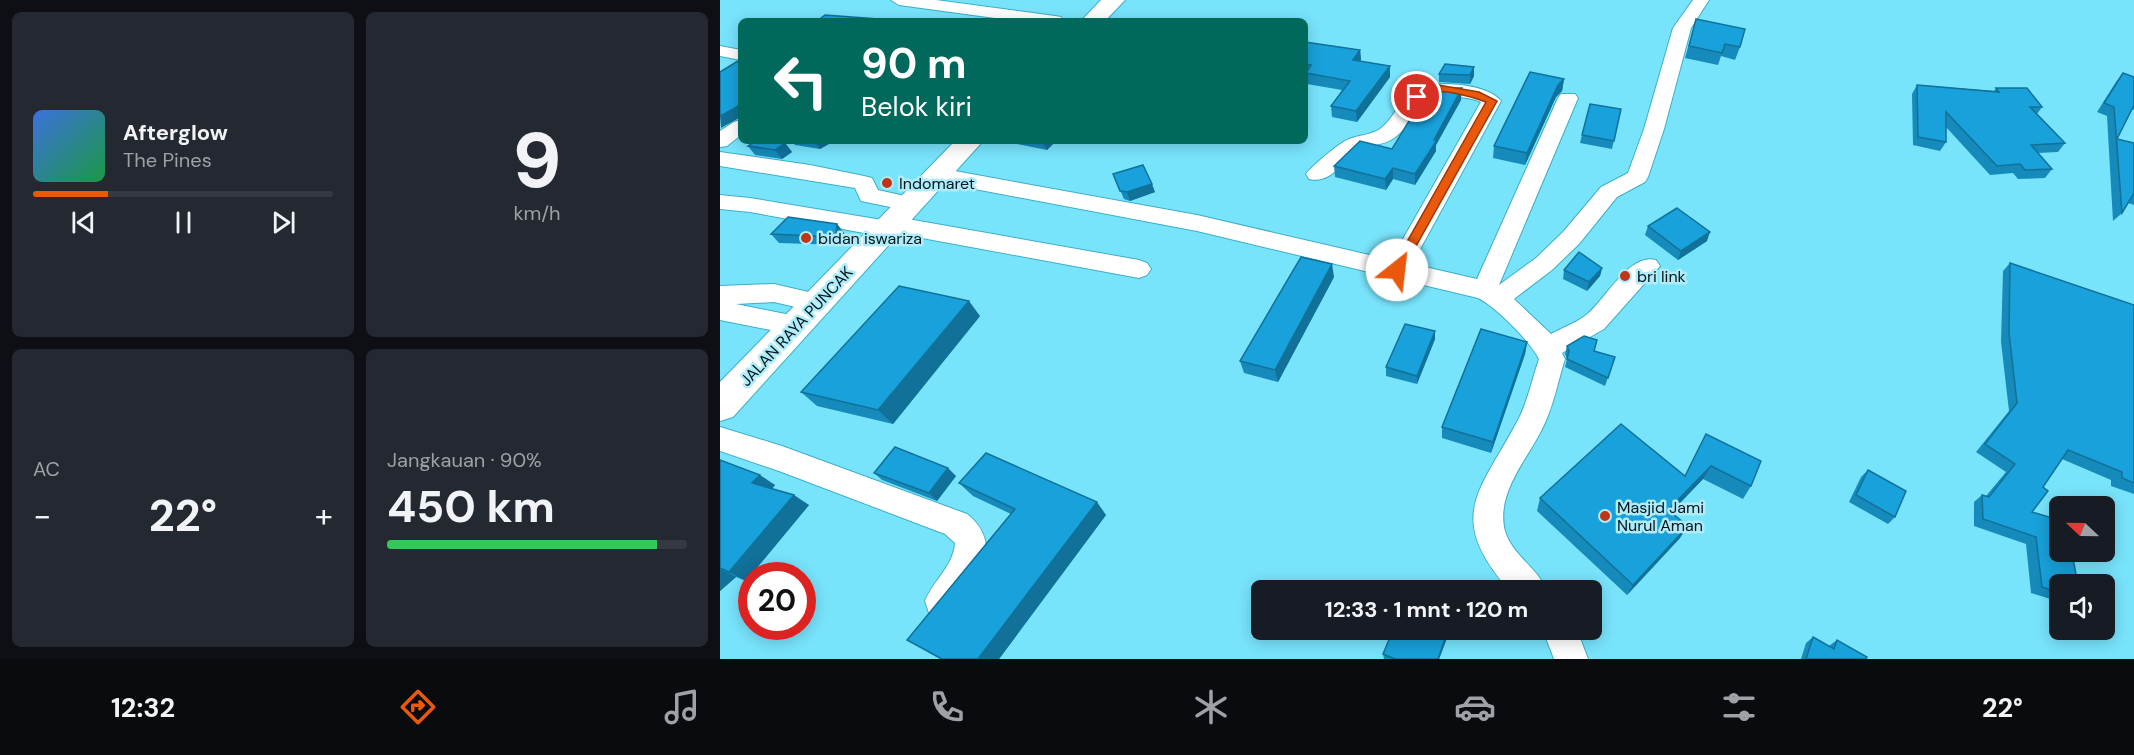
<!DOCTYPE html>
<html lang="id">
<meta charset="utf-8">
<style>
:root{--surface:#171b24;--page:#242831;--text:#f1f3f6;--muted:#9ea1a6;--line:#363941;--accent:#ea580c}
body{margin:0;font-family:"DM Sans",sans-serif;background:var(--page);color:var(--text);height:100vh;display:flex;flex-direction:column;font-size:22px;white-space:nowrap}
*{box-sizing:border-box;margin:0}
p{font-size:20px;color:var(--muted)}
.icon{flex:none;width:33px;height:33px;fill:none;stroke:currentColor;stroke-width:2;stroke-linecap:round;stroke-linejoin:round}
.map{position:relative;flex:1;overflow:hidden}
.sheet{display:flex;flex-direction:column;gap:12px;padding:12px;background:#0d0f14;width:720px}
.sheet>*{flex:none}
.hud{position:absolute;left:18px;top:18px;width:570px;height:126px;border-radius:9px;box-shadow:0 3px 15px #0003;background:#00695c;color:#fff;overflow:hidden}
.needle{width:39px;rotate:292deg}
.tools{position:absolute;left:1329px;top:496px;display:grid;gap:12px}
.tools a{display:grid;place-items:center;width:66px;height:66px;border-radius:9px;background:var(--surface);box-shadow:0 3px 15px #0003;font-size:30px}
.speed{position:absolute;left:18px;top:562px;display:flex;gap:12px;font-size:30px;font-weight:700;text-align:center}
.speed>*{display:grid;place-content:center;width:78px;height:78px;border-radius:50%;background:var(--surface);box-shadow:0 3px 15px #0003;line-height:1}
.speed .limit{border:9px solid #d22;background:#fff;color:#111}
.pin{position:absolute;display:grid;place-items:center;width:51px;height:51px;color:#fff;margin:-26px;border:3px solid #fff;border-radius:50%;box-shadow:0 2px 6px #0007}
.me{position:absolute;width:66px;margin:-33px;rotate:29deg;stroke-linejoin:round;filter:drop-shadow(0 0 4px #0008)}
.turn{display:flex;align-items:center;gap:21px;height:126px;padding:0 24px;font-size:27px}
.turn .icon{width:78px;height:78px;stroke-width:2.5}
.turn b{display:block;font-size:42px;line-height:51px}
.big{font-size:45px;font-weight:700;line-height:1.1}
.sheet .card{flex:1;display:flex;flex-direction:column;justify-content:center;gap:9px;min-width:0;padding:0 21px;border-radius:9px;background:var(--page)}
.sheet .dial{align-items:center;gap:0}
.dial b{font-size:78px;line-height:1}
.song{display:flex;align-items:center;gap:18px}
.cover{width:72px;height:72px;border-radius:9px;background:linear-gradient(135deg,hsl(220 70% 55%),hsl(140 70% 35%))}
.played{height:6px;border-radius:3px;background:linear-gradient(90deg,var(--accent) 25%,var(--line) 25%)}
.keys{display:flex;justify-content:space-around;direction:ltr}
.heat{display:flex;justify-content:space-between;align-items:center;font-size:33px;direction:ltr}
.charge{height:9px;border-radius:4px;background:linear-gradient(90deg,#34c759 90%,var(--line) 0)}
.sheet .tiles{flex:1;display:grid;gap:12px;grid-template-columns:repeat(2,1fr)}
.trip{position:absolute;left:531px;top:580px;width:351px;height:60px;border-radius:9px;background:var(--surface);box-shadow:0 3px 15px #0003;font-weight:700;line-height:60px;text-align:center}
.tabs{display:flex;height:96px;justify-content:space-around;align-items:center;background:#090b0e;color:var(--muted)}
.tabs .icon{width:42px;height:42px}
.tabs .selected{color:var(--accent)}
.tabs b{font-size:27px;color:var(--text)}
main{display:flex;flex:1;min-height:0}
.map>svg:first-child{display:block}
.lines{fill:none;stroke-linecap:round;stroke-linejoin:round}
.minor-casing{stroke:#3daec5;stroke-width:2}
.highway-casing{stroke:#3daec5;stroke-width:2}
.minor{fill:#fff;fill-rule:evenodd}
.highway{fill:#fff;fill-rule:evenodd}
.wall{fill:#158abb}
.shaded-wall{fill:#117199}
.building{fill:#18a1da;stroke:#117199;stroke-width:1.5}
.route{fill:#ea580c;stroke:#983908;stroke-width:1.5}
.poi-dot{fill:#c03516;stroke:#afebf8;stroke-width:2}
.labels{text-anchor:middle;stroke-width:5;stroke-linejoin:round;paint-order:stroke}
.poi-label{font-size:16px;fill:#01171c;stroke:#afebf8;text-anchor:start}
.street-label{font-size:16px;fill:#01171c;stroke:#afebf8}
</style>
<main>
<section class="sheet">
<div class="tiles">
<div class="card">
<div class="song"><i class="cover"></i><div><b>Afterglow</b><p>The Pines</p></div></div>
<div class="played"></div>
<div class="keys"><svg class="icon" aria-label="previous" viewBox="0 0 24 24"><path d="M18 5L8 12l10 7zM5 5v14"/></svg><svg class="icon" aria-label="pause" viewBox="0 0 24 24"><path d="M8 5v14M16 5v14"/></svg><svg class="icon" aria-label="next" viewBox="0 0 24 24"><path d="M6 5l10 7-10 7zM19 5v14"/></svg></div>
</div>
<div class="card dial"><b>9</b><p>km/h</p></div>
<div class="card"><p>AC</p>
<div class="heat"><a>−</a><b class="big">22°</b><a>+</a></div>
</div>
<div class="card"><p>Jangkauan · 90%</p><b class="big">450 km</b><div class="charge"></div></div>
</div>
</section>
<div class="map">
<svg width="1414" height="659" viewBox="0 0 1414 659">
<rect width="100%" height="100%" fill="#78e4fc"/>
<g class="lines">
<defs>
<g id="minor">
<polygon points="171,0 216,0 335,16 341,17 344,21 297,21 179,5"/>
<path d="M973 0H989L971 28 944 129 928 177 925 182 897 197 859 244 832 270 794 299 831 334C842 328 855 323 865 316 884 302 909 252 936 260L940 266 884 329 842 353 845 359C838 381 834 404 824 425 809 458 775 492 785 531 792 555 818 568 827 591H790C724 516 760 492 798 420 808 401 812 379 819 359 809 340 776 307 758 298L477 231 218 182 210 180 207 175 210 170 218 168 477 215 671 260 761 102C752 98 743 97 734 97 690 93 702 118 674 138 665 145 653 144 643 148 624 157 613 185 589 179L586 174C592 166 619 143 629 139 639 135 651 135 660 129 674 119 679 100 693 91 711 79 768 83 781 101L692 264 757 279 838 98 841 94H855L858 98 779 285 816 258 843 232 881 187 908 173 924 129 953 28Z"/>
<polygon points="0,46 21,50 21,60 0,56"/>
<polygon points="21,120 21,135 7,146 0,147 0,131 14,122"/>
<polygon points="0,152 90,165 144,176 152,178 158,190 198,199 201,204 198,209 190,211 141,201 135,188 0,166"/>
<polygon points="0,195 30,198 162,220 171,216 419,260 427,263 431,269 427,275 419,278 175,233 166,237 30,212 0,209"/>
<polygon points="54,284 106,296 109,303 106,310 97,312 54,302 16,304 85,318 89,325 85,332 76,335 0,320 0,286"/>
<path d="M0 427 62 446 247 514C256 521 262 529 265 540 270 557 245 599 233 611 230 614 225 616 221 617L209 613 205 601C213 581 234 565 235 543L225 534 59 471 0 451Z"/>
<polygon points="823,630 857,630 868,659 834,659"/>
</g>
<g id="highway">
<polygon points="381,0 405,0 385,21 361,21"/>
<polygon points="235,141 263,141 13,417 0,421 0,382"/>
</g>
</defs>
<use href="#minor" class="minor-casing"/>
<use href="#highway" class="highway-casing"/>
<use href="#minor" class="minor"/>
<use href="#highway" class="highway"/>
</g>
<g class="wall">
<polygon points="976,19 1020,47 1015,60 1001,56 998,65 965,58"/>
<polygon points="585,42 640,50 641,60 640,62 670,66 670,77 637,122 612,117 611,106 622,90 587,84 586,75 585,75"/>
<polygon points="754,67 754,76 750,84 719,82 719,74"/>
<polygon points="1403,73 1414,77 1414,110 1412,109 1397,139 1414,143 1414,205 1408,203 1402,213 1393,221 1387,116 1377,112 1396,82"/>
<polygon points="844,79 842,91 836,97 805,165 773,158 774,146"/>
<polygon points="1197,85 1274,91 1276,88 1322,107 1317,114 1345,143 1338,152 1318,153 1332,169 1325,178 1298,179 1293,173 1270,175 1226,127 1226,142 1220,151 1193,145 1192,94"/>
<polygon points="741,100 716,145 716,151 695,185 673,179 666,190 615,177 614,166 672,149"/>
<polygon points="901,109 892,149 860,143 862,135"/>
<polygon points="72,141 114,141 100,149 75,145"/>
<polygon points="295,141 336,141 327,150 297,144"/>
<polygon points="65,143 72,152 62,159 35,155 28,146"/>
<polygon points="393,174 435,192 410,201 404,199"/>
<polygon points="117,224 124,233 123,245 59,243 51,234"/>
<polygon points="928,226 987,241 958,260 925,235"/>
<polygon points="1290,263 1414,305 1414,494 1391,486 1391,480 1342,459 1323,487 1312,512 1340,585 1340,602 1311,593 1306,544 1254,526 1254,502 1262,495 1266,496 1286,472 1256,452 1289,411 1281,342 1283,271"/>
<polygon points="882,268 880,276 867,291 843,279 844,270"/>
<polygon points="614,277 558,382 524,373 520,361"/>
<polygon points="260,316 173,424 97,406 81,392"/>
<polygon points="715,339 697,384 666,376 666,367"/>
<polygon points="807,342 805,354 771,453 722,438 722,427"/>
<polygon points="847,346 874,351 895,357 885,386 845,367 847,359 845,354"/>
<polygon points="986,434 1031,486 1023,499 983,479 951,512 960,538 907,595 817,511 820,498 965,476"/>
<polygon points="0,460 55,485 52,489 89,505 26,581 16,577 0,591"/>
<polygon points="1148,470 1175,517 1168,524 1129,502 1141,477"/>
<polygon points="154,473 236,476 217,501 162,480"/>
<polygon points="239,483 386,515 279,659 220,659 187,640 291,514 253,496"/>
<polygon points="1093,637 1109,646 1117,640 1146,659 1081,659 1086,643"/>
<polygon points="727,638 719,659 664,659 663,654"/>
</g>
<g class="shaded-wall">
<polygon points="640,50 641,60 634,71 633,60"/>
<polygon points="670,66 670,77 637,122 636,111"/>
<polygon points="754,67 754,76 750,84 750,75"/>
<polygon points="844,79 842,91 836,97 805,165 807,153 838,85"/>
<polygon points="742,88 741,100 716,145 716,151 695,185 695,174"/>
<polygon points="21,104 21,117 1,128 0,116"/>
<polygon points="94,141 114,141 100,149"/>
<polygon points="323,141 336,141 327,150 322,142"/>
<polygon points="65,143 72,152 62,159 55,150"/>
<polygon points="673,168 673,179 666,190 665,179"/>
<polygon points="432,184 435,192 410,201 407,192"/>
<polygon points="117,224 124,233 123,245 116,237"/>
<polygon points="990,232 987,241 958,260 961,251"/>
<polygon points="612,264 614,277 558,382 555,370"/>
<polygon points="882,268 880,276 867,291 869,282"/>
<polygon points="249,301 260,316 173,424 158,410"/>
<polygon points="715,331 715,339 697,384 697,376"/>
<polygon points="807,342 805,354 771,453 773,442"/>
<polygon points="991,466 983,479 942,522 948,510"/>
<polygon points="228,468 236,476 217,501 209,493"/>
<polygon points="40,475 55,485 47,494 32,483"/>
<polygon points="74,495 89,505 26,581 9,572"/>
<polygon points="377,502 386,515 279,659 258,659"/>
<polygon points="968,526 960,538 907,595 913,585"/>
<polygon points="0,569 16,577 0,591"/>
<polygon points="727,633 727,638 719,659 718,659"/>
</g>
<g class="building">
<polygon points="105,15 172,20 97,21"/>
<polygon points="976,19 1025,29 1020,47 1005,44 1002,53 969,46"/>
<polygon points="585,42 640,50 633,60 670,66 636,111 611,106 630,81 586,73 591,65 585,64"/>
<polygon points="21,59 21,104 13,109 0,116 0,72"/>
<polygon points="725,64 754,67 750,75 719,74"/>
<polygon points="810,72 844,79 838,85 807,153 774,146"/>
<polygon points="1403,73 1414,77 1414,105 1397,139 1414,143 1414,193 1402,213 1394,107 1384,103"/>
<polygon points="1197,85 1279,92 1276,88 1307,88 1322,107 1310,107 1345,143 1311,145 1332,169 1305,170 1300,164 1277,166 1226,112 1226,142 1198,137"/>
<polygon points="720,88 742,88 714,140 717,140 695,174 673,168 665,179 614,166 640,141 672,149 706,93"/>
<polygon points="870,104 901,109 894,141 862,135"/>
<polygon points="36,141 58,141 65,143 55,150 28,146"/>
<polygon points="423,165 432,184 407,192 400,191 393,174"/>
<polygon points="957,208 990,232 961,251 928,226"/>
<polygon points="68,217 117,224 116,237 51,234"/>
<polygon points="859,252 882,268 869,282 844,270"/>
<polygon points="581,257 612,264 555,370 520,361"/>
<polygon points="1290,263 1414,305 1414,483 1402,478 1402,472 1348,450 1323,487 1328,491 1312,512 1336,519 1338,549 1340,549 1340,552 1352,553 1358,585 1340,585 1340,593 1322,587 1316,537 1263,519 1262,495 1269,497 1295,464 1265,444 1297,403 1289,333"/>
<polygon points="179,286 249,301 158,410 81,392"/>
<polygon points="685,324 715,331 697,376 666,367"/>
<polygon points="761,329 807,342 773,442 722,427"/>
<polygon points="864,336 877,340 874,351 895,357 888,378 847,359 849,351 847,346"/>
<polygon points="901,424 965,476 986,434 1041,461 1031,486 991,466 948,510 968,526 913,585 820,498"/>
<polygon points="175,447 228,468 209,493 154,473"/>
<polygon points="266,453 377,502 258,659 222,659 187,640 295,509 239,483"/>
<polygon points="0,460 40,475 32,483 74,495 9,572 0,568"/>
<polygon points="1148,470 1186,491 1175,517 1136,495"/>
<polygon points="673,630 720,630 727,633 718,659 675,659 663,654"/>
<polygon points="1093,637 1114,649 1117,640 1147,657 1146,659 1086,659"/>
</g>
<path class="route" d="M718 85 759 92 777 101 681 273 677 275 671 270 766 102C753 97 722 88 709 93 704 94 701 98 697 100L691 97 702 88Z"/>
<g class="poi-dot">
<circle cx="167" cy="183" r="6"/>
<circle cx="86" cy="238" r="6"/>
<circle cx="905" cy="276" r="6"/>
<circle cx="885" cy="516" r="6"/>
</g>
<g class="labels">
<g class="poi-label">
<text x="179" y="189">Indomaret</text>
<text x="98" y="244">bidan iswariza</text>
<text x="917" y="282">bri link</text>
<text x="897" y="513">Masjid Jami<tspan x="897" dy="18">Nurul Aman</tspan></text>
</g>
<g class="street-label">
<text transform="translate(76 326) rotate(-47)" y="6">JALAN RAYA PUNCAK</text>
</g>
</g>
</svg>
<div class="tools">
<a><svg class="needle" viewBox="-14 -14 28 28"><path d="M0-13l5 13h-10z" fill="#e53935"/><path d="M0 13l5-13h-10z" fill="#9ea1a6"/></svg></a>
<a><svg class="icon" aria-label="sound" viewBox="0 0 24 24"><path d="M4 9h4l5-4v14l-5-4H4zM17 9q2 3 0 6"/></svg></a>
</div>
<div class="speed"><div class="limit">20</div></div>
<div class="pin" style="left:697px;top:97px;background:#d93025"><svg class="icon" aria-label="arrive" viewBox="0 0 24 24"><path d="M6 21V4h12l-3 4 3 4H6"/></svg></div>
<svg class="me" style="left:677px;top:270px" viewBox="-20 -20 40 40"><circle r="19" fill="#fff"/><path d="M0-13L10 11 0 6-10 11z" fill="#ea580c"/></svg>
<div class="trip">12:33 · 1 mnt · 120 m</div>
<div class="hud">
<div class="turn"><svg class="icon" aria-label="left" viewBox="0 0 24 24"><path d="M17 20v-9H6M10 6l-5 5 5 5"/></svg><div><b>90 m</b>Belok kiri</div></div>
</div>
</div>
</main>
<nav class="tabs">
<b>12:32</b>
<svg class="icon selected" aria-label="directions" viewBox="0 0 24 24"><path d="M12 3l9 9-9 9-9-9zM9 14v-3h6M13 9l2 2-2 2"/></svg>
<svg class="icon" aria-label="music" viewBox="0 0 24 24"><path d="M9 18V5l10-2v13"/><circle cx="6" cy="18" r="3"/><circle cx="16" cy="16" r="3"/></svg>
<svg class="icon" aria-label="phone" viewBox="0 0 24 24"><path d="M5 4h4l2 5-3 2q2 4 5 5l2-3 5 2v4C11 20 4 13 5 4z"/></svg>
<svg class="icon" aria-label="climate" viewBox="0 0 24 24"><path d="M12 3v18M4 7l16 10M4 17L20 7"/></svg>
<svg class="icon" aria-label="car" viewBox="0 0 24 24"><path d="M5 17H2v-5l4-1 3-4h7l3 4 3 1v5h-3M9 17h6M6 11h13"/><circle cx="7" cy="17" r="2"/><circle cx="17" cy="17" r="2"/></svg>
<svg class="icon" aria-label="filters" viewBox="0 0 24 24"><path d="M4 7h16M4 17h16"/><circle cx="9" cy="7" r="2"/><circle cx="15" cy="17" r="2"/></svg>
<b>22°</b>
</nav>
